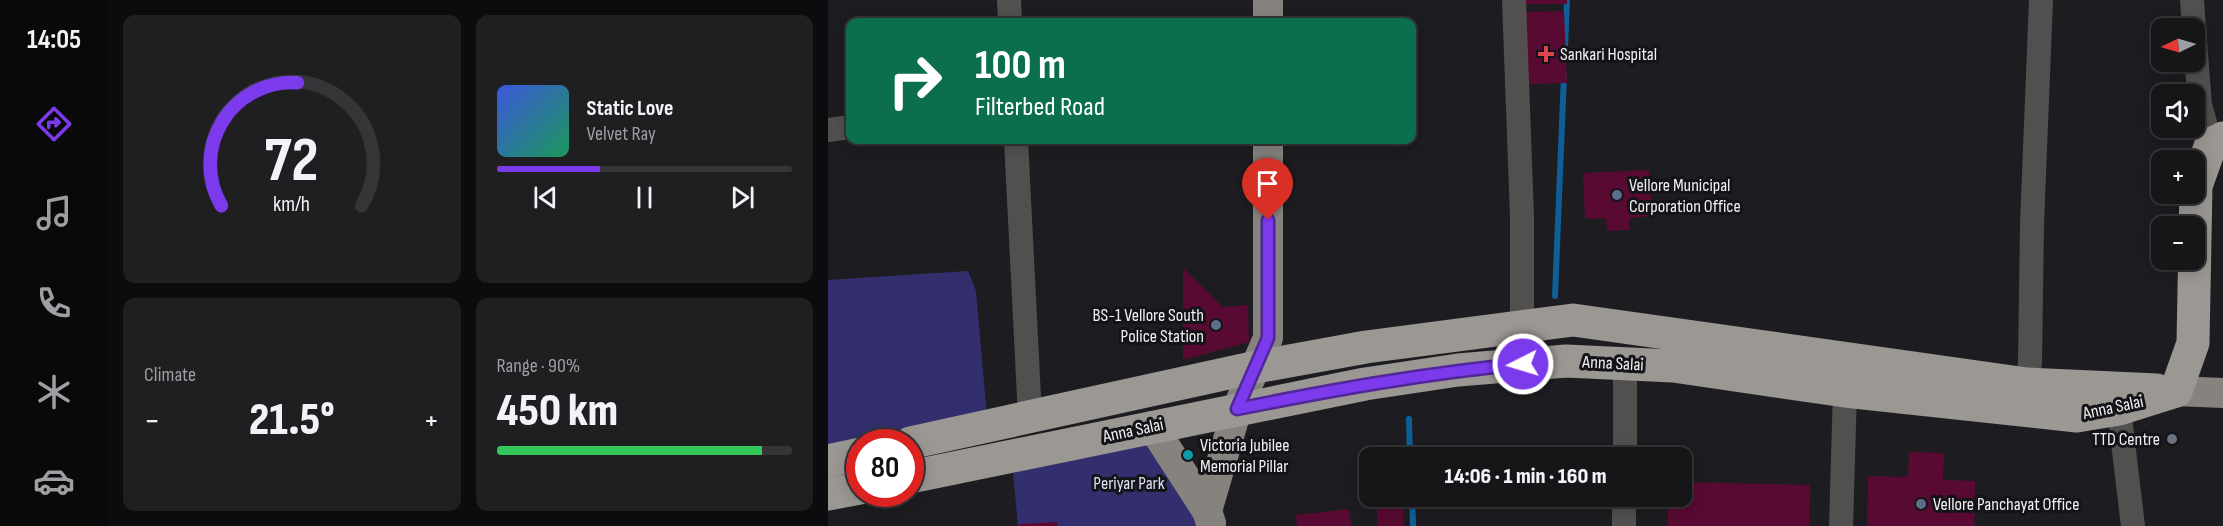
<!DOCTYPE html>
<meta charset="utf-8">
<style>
:root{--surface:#161619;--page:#1f1f22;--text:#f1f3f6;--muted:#9e9fa2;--line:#353538;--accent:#7c3aed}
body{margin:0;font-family:"Sofia Sans Condensed",sans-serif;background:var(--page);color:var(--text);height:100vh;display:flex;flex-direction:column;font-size:22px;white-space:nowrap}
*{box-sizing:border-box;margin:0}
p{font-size:20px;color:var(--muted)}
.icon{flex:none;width:33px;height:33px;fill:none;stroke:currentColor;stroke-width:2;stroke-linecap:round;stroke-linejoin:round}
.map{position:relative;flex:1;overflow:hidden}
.sheet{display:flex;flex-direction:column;gap:15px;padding:15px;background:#0c0c0e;width:720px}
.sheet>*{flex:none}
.banner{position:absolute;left:18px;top:18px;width:570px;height:126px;border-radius:12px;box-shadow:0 3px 15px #0003,0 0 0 2px var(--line);background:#0b6e4f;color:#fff;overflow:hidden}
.needle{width:39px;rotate:265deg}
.controls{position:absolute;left:1323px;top:18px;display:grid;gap:12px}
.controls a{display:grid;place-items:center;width:54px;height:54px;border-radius:12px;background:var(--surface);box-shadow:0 3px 15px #0003,0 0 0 2px var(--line);font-size:30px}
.speed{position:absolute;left:18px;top:429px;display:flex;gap:12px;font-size:30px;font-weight:700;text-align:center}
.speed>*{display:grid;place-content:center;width:78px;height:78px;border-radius:50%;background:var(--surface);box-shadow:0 3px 15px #0003,0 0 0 2px var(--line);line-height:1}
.speed .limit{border:9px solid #d22;background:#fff;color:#111}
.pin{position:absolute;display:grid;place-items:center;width:51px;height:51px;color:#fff;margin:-62px -26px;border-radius:50% 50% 50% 0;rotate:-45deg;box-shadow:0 0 6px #0007}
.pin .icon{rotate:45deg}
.me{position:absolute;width:66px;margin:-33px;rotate:265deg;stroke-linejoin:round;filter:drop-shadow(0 0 4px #0008)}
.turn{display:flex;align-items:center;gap:21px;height:126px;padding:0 30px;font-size:27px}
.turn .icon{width:78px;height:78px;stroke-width:2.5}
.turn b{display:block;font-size:42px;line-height:51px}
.big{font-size:45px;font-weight:800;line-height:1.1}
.sheet .card{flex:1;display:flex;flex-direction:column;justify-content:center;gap:9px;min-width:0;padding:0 21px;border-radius:12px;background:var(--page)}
.sheet .dial{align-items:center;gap:0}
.dial svg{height:156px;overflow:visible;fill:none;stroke:var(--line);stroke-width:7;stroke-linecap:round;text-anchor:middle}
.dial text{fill:var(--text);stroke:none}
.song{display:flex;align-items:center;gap:18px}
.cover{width:72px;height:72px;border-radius:9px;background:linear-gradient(135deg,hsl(230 70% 55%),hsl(150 70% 35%))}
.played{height:6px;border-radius:3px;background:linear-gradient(90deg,var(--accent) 35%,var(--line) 35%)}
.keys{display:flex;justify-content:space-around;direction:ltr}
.heat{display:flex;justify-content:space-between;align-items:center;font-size:33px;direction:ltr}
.charge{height:9px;border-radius:4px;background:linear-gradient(90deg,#34c759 90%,var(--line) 0)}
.sheet .tiles{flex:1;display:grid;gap:15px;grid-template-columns:repeat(2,1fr)}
.trip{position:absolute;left:531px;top:447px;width:333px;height:60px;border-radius:12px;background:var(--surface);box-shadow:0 3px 15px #0003,0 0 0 2px var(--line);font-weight:800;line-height:60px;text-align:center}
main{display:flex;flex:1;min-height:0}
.menu{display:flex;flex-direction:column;width:108px;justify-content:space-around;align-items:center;background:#09090a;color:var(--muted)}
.menu .icon{width:42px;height:42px}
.menu .selected{color:var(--accent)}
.menu b{font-size:27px;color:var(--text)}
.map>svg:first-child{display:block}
.green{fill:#332f6e}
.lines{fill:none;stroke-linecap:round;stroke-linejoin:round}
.stream{stroke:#0d6097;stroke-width:6}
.building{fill:#580a32}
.minor{stroke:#52504f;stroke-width:24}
.major{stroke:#86837f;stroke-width:30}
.highway{stroke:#9b9793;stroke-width:33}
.route-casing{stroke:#51269a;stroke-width:15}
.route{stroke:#7c3aed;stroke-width:10}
.health-dot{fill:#e0444e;stroke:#141418;stroke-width:2}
.service-dot{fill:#5c6f8a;stroke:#141418;stroke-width:2}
.worship-dot{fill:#6b7280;stroke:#141418;stroke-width:2}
.culture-dot{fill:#0f9aa8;stroke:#141418;stroke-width:2}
.labels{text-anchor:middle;stroke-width:6;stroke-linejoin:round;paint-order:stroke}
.poi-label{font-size:18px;fill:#f1f1f4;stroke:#141418;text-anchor:start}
.street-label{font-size:18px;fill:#f1f1f4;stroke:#141418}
.park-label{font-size:18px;fill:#dee0f5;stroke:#141418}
</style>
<main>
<nav class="menu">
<b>14:05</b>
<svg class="icon selected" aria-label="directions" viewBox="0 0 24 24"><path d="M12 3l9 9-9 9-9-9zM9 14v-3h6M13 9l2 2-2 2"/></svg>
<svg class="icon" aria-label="music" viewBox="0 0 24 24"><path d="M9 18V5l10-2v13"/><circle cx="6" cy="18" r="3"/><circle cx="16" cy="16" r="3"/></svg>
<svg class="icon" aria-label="phone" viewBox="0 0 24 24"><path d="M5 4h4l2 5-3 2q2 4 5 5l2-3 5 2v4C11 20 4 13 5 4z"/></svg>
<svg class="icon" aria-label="climate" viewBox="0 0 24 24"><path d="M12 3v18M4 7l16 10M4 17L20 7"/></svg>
<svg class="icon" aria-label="car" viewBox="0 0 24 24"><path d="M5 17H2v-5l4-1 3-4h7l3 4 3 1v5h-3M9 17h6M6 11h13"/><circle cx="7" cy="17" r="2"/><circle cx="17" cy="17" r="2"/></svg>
</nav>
<section class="sheet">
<div class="tiles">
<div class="card dial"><svg viewBox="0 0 100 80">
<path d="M14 69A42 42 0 1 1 86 69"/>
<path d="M14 69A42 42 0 0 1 53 6" stroke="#7c3aed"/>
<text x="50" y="56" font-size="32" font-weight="700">72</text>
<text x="50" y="72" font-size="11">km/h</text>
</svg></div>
<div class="card">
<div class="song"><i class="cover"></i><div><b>Static Love</b><p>Velvet Ray</p></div></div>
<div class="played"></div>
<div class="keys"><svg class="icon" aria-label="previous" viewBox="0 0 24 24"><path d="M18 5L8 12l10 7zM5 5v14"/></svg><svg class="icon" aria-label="pause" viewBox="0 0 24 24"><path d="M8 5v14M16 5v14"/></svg><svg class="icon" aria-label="next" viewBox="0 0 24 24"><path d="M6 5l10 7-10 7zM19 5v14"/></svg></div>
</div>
<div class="card"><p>Climate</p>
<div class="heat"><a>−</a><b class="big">21.5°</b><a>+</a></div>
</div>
<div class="card"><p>Range · 90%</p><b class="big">450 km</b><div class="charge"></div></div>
</div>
</section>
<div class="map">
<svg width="1395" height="526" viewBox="0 0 1395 526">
<rect width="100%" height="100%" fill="#1d1d21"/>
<g class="green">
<polygon points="140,271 148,291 159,417 52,442 32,442 0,455 0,280"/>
<polygon points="320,433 377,526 190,526 185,473"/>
</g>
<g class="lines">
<g class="stream">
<polyline points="737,47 739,0"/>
<polyline points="727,296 736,75"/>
<polyline points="581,419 582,458"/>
<polyline points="584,496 585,526"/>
</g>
</g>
<g class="building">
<rect x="698" y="0" width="41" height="4"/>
<polygon points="736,11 739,83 699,84 696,12"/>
<polygon points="821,170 824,216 801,218 801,230 779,231 778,218 757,219 755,173"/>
<polygon points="355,268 395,307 420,305 421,342 355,360"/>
<polygon points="571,448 571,458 545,458 545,450"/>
<polygon points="1081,452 1116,453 1115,480 1147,481 1146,526 1039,526 1040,476 1080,477"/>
<polygon points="854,482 982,485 981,526 840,526 840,496 854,496"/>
<polygon points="548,496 574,496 576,526 550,526"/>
<polygon points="521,509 523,526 469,526 468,515"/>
<polygon points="229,522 229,526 191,526 191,524"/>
</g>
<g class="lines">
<g class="minor">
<polyline points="181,0 182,22"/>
<polyline points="686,0 694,217 694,325"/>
<polyline points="1364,0 1366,28"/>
<polyline points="1366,29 1372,105 1383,144"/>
<polyline points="0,130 22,127"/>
<polyline points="188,140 202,417"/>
<polyline points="1199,384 1202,363 1204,224 1213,0"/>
<polyline points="1291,409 1305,526"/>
<polyline points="797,458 797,363"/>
<polyline points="796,526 796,496"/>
<polyline points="1013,526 1017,391"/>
</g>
<g class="major">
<polyline points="440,22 440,0"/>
<polyline points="1348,391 1395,393"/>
<polyline points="324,426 379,511 383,523"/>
<polyline points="379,511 409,409 440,338 440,140"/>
</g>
<g class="highway">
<polyline points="1348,391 1365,343 1368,186 1383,144 1395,138"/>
<polyline points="82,443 428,367 538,347 745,320 1199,384 1329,390"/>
<polyline points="0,461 32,454"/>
<polyline points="82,477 537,384 630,370 738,361 845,366 1017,391 1249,416 1291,409 1348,391"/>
<polyline points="0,494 32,488"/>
</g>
</g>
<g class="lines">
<defs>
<path id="route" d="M440 220V338L409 409C504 390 598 373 695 364"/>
</defs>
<use href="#route" class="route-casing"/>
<use href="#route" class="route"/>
</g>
<path class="health-dot" d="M715 45h6v6h6v6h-6v6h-6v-6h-6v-6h6z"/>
<g class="service-dot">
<circle cx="789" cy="195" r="6"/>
<circle cx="388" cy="325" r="6"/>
<circle cx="1093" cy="504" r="6"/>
</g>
<circle class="worship-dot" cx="1344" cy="439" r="6"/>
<circle class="culture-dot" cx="360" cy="455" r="6"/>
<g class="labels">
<g class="poi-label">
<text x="732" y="60">Sankari Hospital</text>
<text x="801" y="191">Vellore Municipal<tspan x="801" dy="21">Corporation Office</tspan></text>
<text x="376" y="321" text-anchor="end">BS-1 Vellore South<tspan x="376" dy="21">Police Station</tspan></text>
<text x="1332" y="445" text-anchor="end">TTD Centre</text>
<text x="372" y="451">Victoria Jubilee<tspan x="372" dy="21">Memorial Pillar</tspan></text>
<text x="1105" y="510">Vellore Panchayat Office</text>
</g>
<g class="street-label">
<text transform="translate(785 363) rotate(3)" y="6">Anna Salai</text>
<text transform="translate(1285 407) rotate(-12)" y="6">Anna Salai</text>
<text transform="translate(305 430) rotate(-12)" y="6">Anna Salai</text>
</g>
<g class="park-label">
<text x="301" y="489">Periyar Park</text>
</g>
</g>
</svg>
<div class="controls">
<a><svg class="needle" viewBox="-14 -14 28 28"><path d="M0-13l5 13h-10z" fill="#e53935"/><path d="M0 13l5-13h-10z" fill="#9e9fa2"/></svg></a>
<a><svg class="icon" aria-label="sound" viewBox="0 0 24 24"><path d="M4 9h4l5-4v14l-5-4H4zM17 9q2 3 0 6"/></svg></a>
<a>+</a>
<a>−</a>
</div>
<div class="speed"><div class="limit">80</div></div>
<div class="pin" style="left:440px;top:220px;background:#d93025"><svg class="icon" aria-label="arrive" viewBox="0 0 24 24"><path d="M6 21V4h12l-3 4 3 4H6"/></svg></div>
<svg class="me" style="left:695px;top:364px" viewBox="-20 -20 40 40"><circle r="17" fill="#7c3aed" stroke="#fff" stroke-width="3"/><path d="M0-11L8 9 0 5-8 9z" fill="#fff"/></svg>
<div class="trip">14:06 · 1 min · 160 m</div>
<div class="banner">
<div class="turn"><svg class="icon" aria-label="right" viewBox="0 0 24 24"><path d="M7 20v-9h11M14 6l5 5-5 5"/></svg><div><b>100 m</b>Filterbed Road</div></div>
</div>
</div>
</main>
